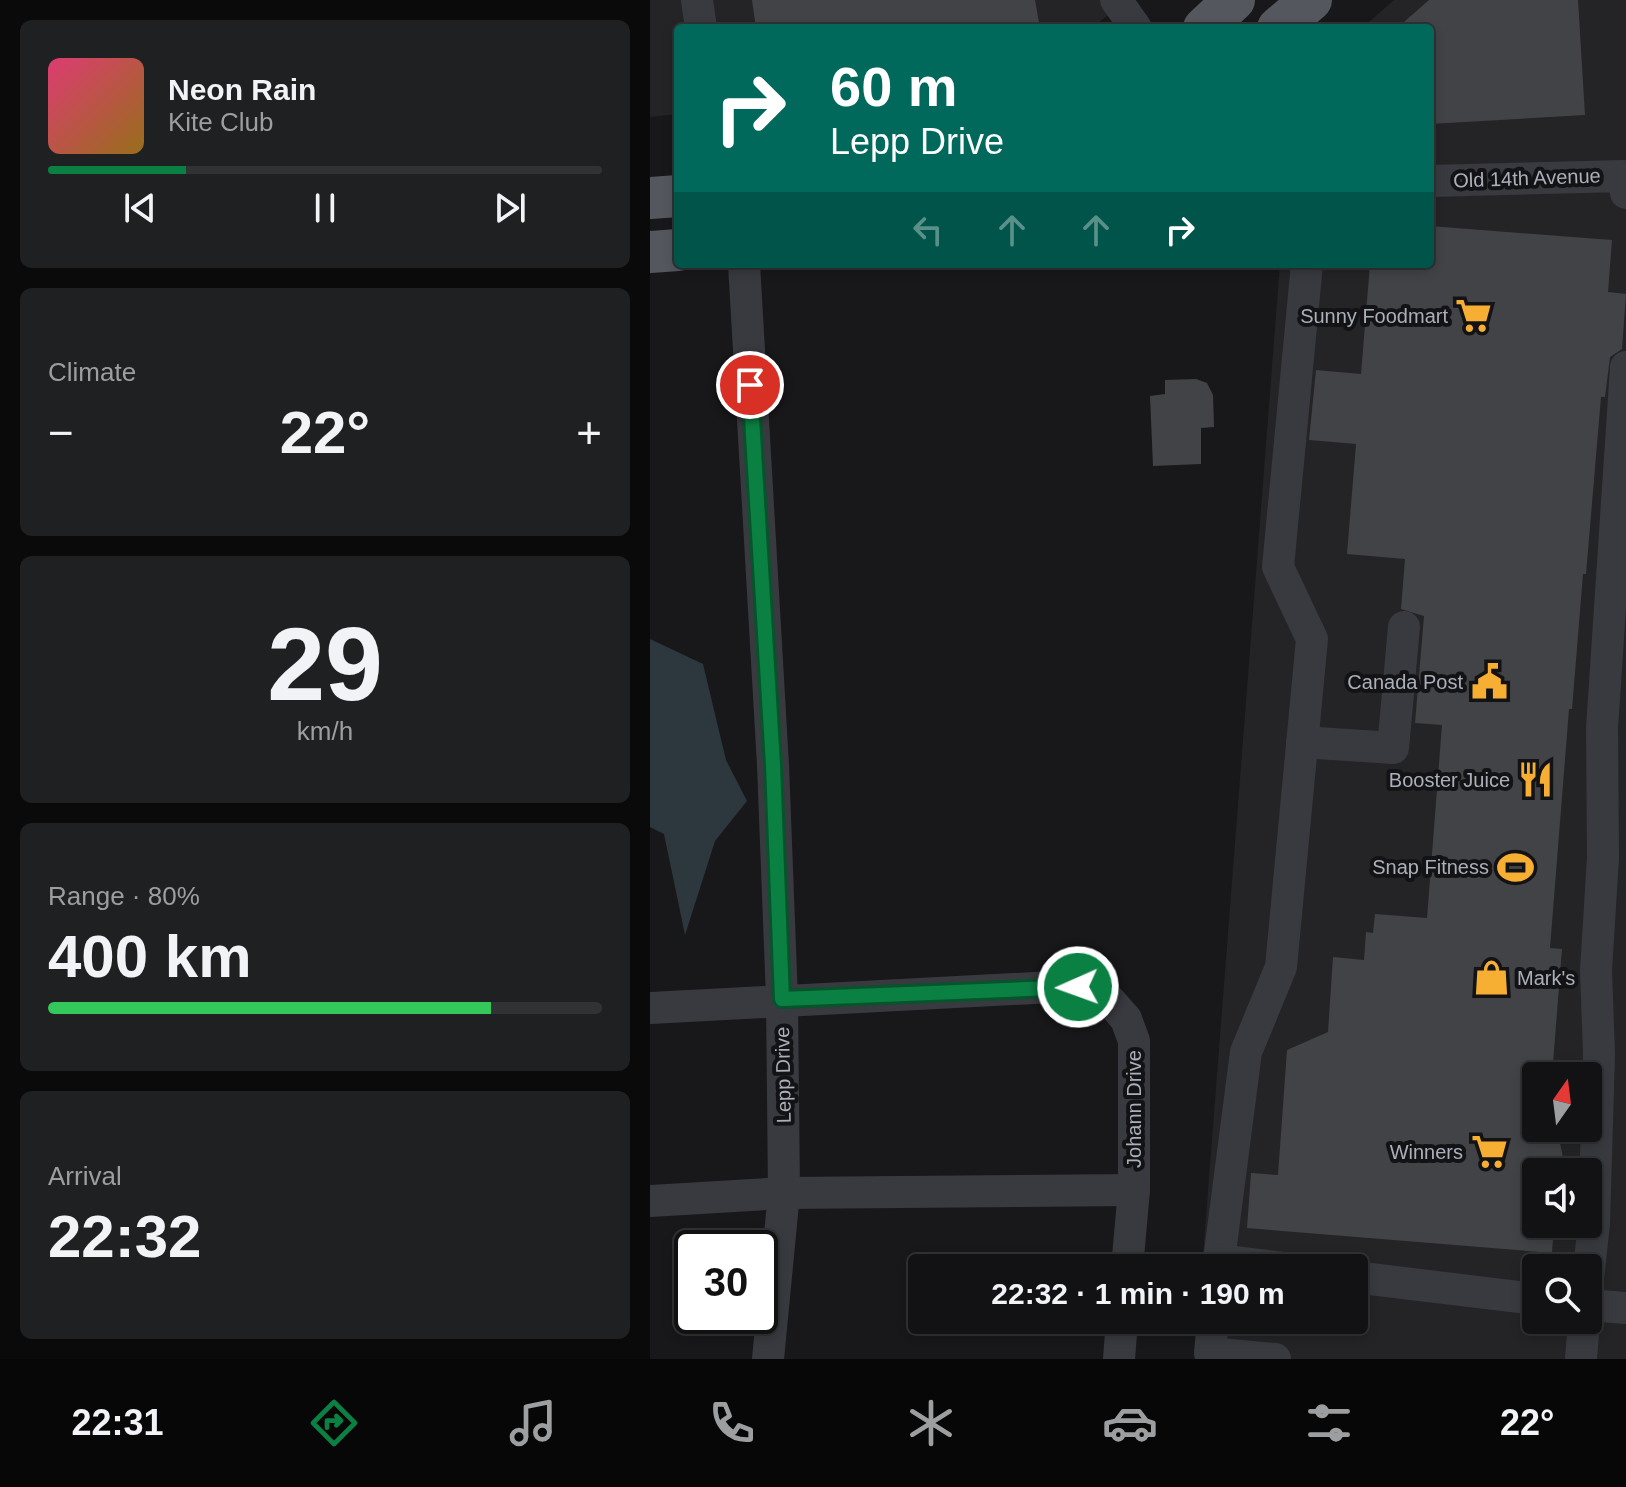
<!DOCTYPE html>
<meta charset="utf-8">
<style>
:root{--surface:#121214;--page:#1f2022;--text:#f1f3f6;--muted:#9c9ea0;--line:#313234;--accent:#0b8043}
body{margin:0;font-family:Arial,sans-serif;background:var(--page);color:var(--text);height:100vh;display:flex;flex-direction:column;font-size:30px;white-space:nowrap}
*{box-sizing:border-box;margin:0}
p{font-size:26px;color:var(--muted)}
.icon{flex:none;width:44px;height:44px;fill:none;stroke:currentColor;stroke-width:2;stroke-linecap:round;stroke-linejoin:round}
.map{position:relative;flex:1;overflow:hidden}
.panel{display:flex;flex-direction:column;gap:20px;padding:20px;background:#0a0a0b;width:650px}
.panel>*{flex:none}
.hud{position:absolute;left:24px;top:24px;width:760px;height:244px;border-radius:8px;box-shadow:0 4px 12px #0003,0 0 0 2px var(--line);background:#00695c;color:#fff;overflow:hidden}
.needle{width:52px;rotate:14deg}
.controls{position:absolute;left:872px;top:1062px;display:grid;gap:16px}
.controls a{display:grid;place-items:center;width:80px;height:80px;border-radius:8px;background:var(--surface);box-shadow:0 4px 12px #0003,0 0 0 2px var(--line);font-size:40px}
.speed{position:absolute;left:24px;top:1230px;display:flex;gap:16px;font-size:40px;font-weight:700;text-align:center}
.speed>*{display:grid;place-content:center;width:104px;height:104px;border-radius:50%;background:var(--surface);box-shadow:0 4px 12px #0003,0 0 0 2px var(--line);line-height:1}
.speed .limit{border:4px solid #111;border-radius:12px;background:#fff;color:#111}
.pin{position:absolute;display:grid;place-items:center;width:68px;height:68px;color:#fff;margin:-34px;border:4px solid #fff;border-radius:50%;box-shadow:0 2px 8px #0007}
.me{position:absolute;width:88px;margin:-44px;rotate:268deg;stroke-linejoin:round;filter:drop-shadow(0 0 6px #0008)}
.turn{display:flex;align-items:center;gap:28px;height:168px;padding:0 24px;font-size:36px}
.turn .icon{width:104px;height:104px;stroke-width:2.5}
.turn b{display:block;font-size:56px;line-height:68px}
.lanes{display:flex;align-items:center;height:76px;padding:0 24px;background:#0003;justify-content:center;gap:40px;direction:ltr}
.lanes .off{opacity:.35}
.big{font-size:60px;font-weight:700;line-height:1.1}
.panel .tile{flex:1;display:flex;flex-direction:column;justify-content:center;gap:12px;min-width:0;padding:0 28px;border-radius:12px;background:var(--page)}
.panel .dial{align-items:center;gap:0}
.dial b{font-size:104px;line-height:1}
.song{display:flex;align-items:center;gap:24px}
.cover{width:96px;height:96px;border-radius:12px;background:linear-gradient(135deg,hsl(340 70% 55%),hsl(40 70% 35%))}
.played{height:8px;border-radius:4px;background:linear-gradient(90deg,var(--accent) 25%,var(--line) 25%)}
.keys{display:flex;justify-content:space-around;direction:ltr}
.heat{display:flex;justify-content:space-between;align-items:center;font-size:44px;direction:ltr}
.charge{height:12px;border-radius:6px;background:linear-gradient(90deg,#34c759 80%,var(--line) 0)}
.trip{position:absolute;left:258px;top:1254px;width:460px;height:80px;border-radius:8px;background:var(--surface);box-shadow:0 4px 12px #0003,0 0 0 2px var(--line);font-weight:700;line-height:80px;text-align:center}
.dock{display:flex;height:128px;justify-content:space-around;align-items:center;background:#070708;color:var(--muted)}
.dock .icon{width:56px;height:56px}
.dock .active{color:var(--accent)}
.dock b{font-size:36px;color:var(--text)}
main{display:flex;flex:1;min-height:0}
.map>svg:first-child{display:block}
.built{fill:#242427;fill-rule:evenodd}
.water{fill:#2d373e}
.building{fill:#424347}
.lines{fill:none;stroke-linecap:round;stroke-linejoin:round}
.minor{stroke:#383a3f;stroke-width:32}
.major{stroke:#54575e;stroke-width:42}
.route-casing{stroke:#07532c;stroke-width:20}
.route{stroke:#0b8043;stroke-width:14}
.labels{text-anchor:middle;stroke-width:8;stroke-linejoin:round;paint-order:stroke}
.street-label{font-size:20px;fill:#aaafba;stroke:#131315}
.poi-label{font-size:20px;fill:#aaafba;stroke:#131315;text-anchor:end}
</style>
<main>
<section class="panel">
<div class="tile">
<div class="song"><i class="cover"></i><div><b>Neon Rain</b><p>Kite Club</p></div></div>
<div class="played"></div>
<div class="keys"><svg class="icon" aria-label="previous" viewBox="0 0 24 24"><path d="M18 5L8 12l10 7zM5 5v14"/></svg><svg class="icon" aria-label="pause" viewBox="0 0 24 24"><path d="M8 5v14M16 5v14"/></svg><svg class="icon" aria-label="next" viewBox="0 0 24 24"><path d="M6 5l10 7-10 7zM19 5v14"/></svg></div>
</div>
<div class="tile"><p>Climate</p>
<div class="heat"><a>−</a><b class="big">22°</b><a>+</a></div>
</div>
<div class="tile dial"><b>29</b><p>km/h</p></div>
<div class="tile"><p>Range · 80%</p><b class="big">400 km</b><div class="charge"></div></div>
<div class="tile"><p>Arrival</p><b class="big">22:32</b></div>
</section>
<div class="map">
<svg width="976" height="1359" viewBox="0 0 976 1359">
<rect width="100%" height="100%" fill="#18181a"/>
<g class="built">
<polygon points="0,0 477,0 442,28 28,28 28,114 0,117"/>
<path d="M744 0H976V1359H545L548 1320H704V1268H552L630 264H780V28H712ZM886 1076H938V1128H886ZM886 1172H938V1224H886ZM886 1268H938V1320H886Z"/>
</g>
<polygon class="water" points="0,639 53,664 76,760 97,801 65,841 35,935 14,834 0,827"/>
<g class="building">
<polygon points="102,0 385,0 390,28 106,28"/>
<polygon points="779,0 928,0 935,115 780,124 780,28 747,28"/>
<polygon points="780,226 962,240 958,292 976,294 972,349 960,357 955,397 951,397 936,574 933,574 922,709 919,709 900,948 912,949 902,1076 886,1076 886,1128 907,1128 916,1172 886,1172 886,1224 904,1224 902,1253 597,1228 601,1173 628,1175 637,1050 678,1032 683,957 714,960 716,932 723,933 725,914 777,918 792,725 765,723 774,616 751,609 755,559 697,554 706,444 659,440 666,370 711,374 720,264 780,264"/>
<polygon points="546,379 557,383 563,395 564,427 551,428 551,464 503,466 500,396 515,394 515,380"/>
</g>
<g class="lines">
<g class="minor">
<polyline points="47,0 51,28"/>
<polyline points="466,0 486,28"/>
<polyline points="780,181 973,176 976,193"/>
<polyline points="94,264 123,765 132,999 134,1193 118,1359"/>
<polyline points="652,742 743,748 754,627"/>
<polyline points="0,1008 422,986 439,990 460,1001 476,1019 484,1041 484,1190 477,1268"/>
<polyline points="0,1201 134,1193 484,1190"/>
<polyline points="569,1260 596,1052 631,967 662,639 628,567 657,264"/>
<polyline points="568,1268 569,1260 633,1268"/>
<polyline points="704,1277 886,1299"/>
<polyline points="938,1278 944,1224 949,1054 946,970 953,858 952,728 976,367"/>
<polyline points="938,1305 976,1308"/>
<polyline points="563,1320 560,1353 625,1359"/>
<polyline points="469,1359 472,1320"/>
<polyline points="931,1359 934,1320"/>
</g>
<g class="major">
<polyline points="554,28 584,0"/>
<polyline points="628,28 661,0"/>
<polyline points="0,198 28,196"/>
<polyline points="0,252 28,250"/>
</g>
</g>
<g class="lines">
<defs>
<polyline id="route" points="100,385 123,765 132,999 428,987"/>
</defs>
<use href="#route" class="route-casing"/>
<use href="#route" class="route"/>
</g>
<defs>
<symbol id="supermarket-bare" viewBox="-9 -9 18 18"><path d="M-6-5.5h2.5l.6 2H6L4.5 2H-2.5L-4.4-4H-6ZM-1.5 3.2a1.3 1.3 0 1 0 .1 0ZM3 3.2a1.3 1.3 0 1 0 .1 0Z" fill="#f6af33" stroke="#131315" stroke-width="2.5" paint-order="stroke"/></symbol>
<symbol id="civic-bare" viewBox="-9 -9 18 18"><path d="M-.6-6.5H3V-4.5H.6V-3L4-1V1h2V6H-6V1h2V-1L-.6-3ZM-1.2 2.5V6h2.4V2.5Z" fill="#f6af33" stroke="#131315" stroke-width="2.5" paint-order="stroke"/></symbol>
<symbol id="restaurant-bare" viewBox="-9 -9 18 18"><path d="M-5-6h1v4h1v-4h1v4h1v-4h1v5L-1.5 .5V6h-2V.5L-5-1ZM5-6V6H3V1.5H1.5Q1.5-4 5-6Z" fill="#f6af33" stroke="#131315" stroke-width="2.5" paint-order="stroke"/></symbol>
<symbol id="stadium-bare" viewBox="-9 -9 18 18"><path d="M0-5a6.5 5 0 1 0 0 10a6.5 5 0 1 0 0-10ZM-3.5-1.8h7v3.6h-7Z" fill="#f6af33" stroke="#131315" stroke-width="2.5" paint-order="stroke"/></symbol>
<symbol id="shop-bare" viewBox="-9 -9 18 18"><path d="M-5-2.5h2.3a2.7 3.5 0 0 1 5.4 0H5L5.5 6h-11ZM-1.5-2.5h3a1.5 2.3 0 0 0-3 0Z" fill="#f6af33" stroke="#131315" stroke-width="2.5" paint-order="stroke"/></symbol>
</defs>
<g fill-rule="evenodd">
<use href="#supermarket-bare" x="798" y="290" width="51" height="51"/>
<use href="#civic-bare" x="814" y="656" width="51" height="51"/>
<use href="#restaurant-bare" x="860" y="754" width="51" height="51"/>
<use href="#stadium-bare" x="840" y="842" width="51" height="51"/>
<use href="#shop-bare" x="816" y="952" width="51" height="51"/>
<use href="#supermarket-bare" x="814" y="1126" width="51" height="51"/>
</g>
<g class="labels">
<g class="street-label">
<text transform="translate(877 178) rotate(-2)" y="7">Old 14th Avenue</text>
<text transform="translate(133 1075) rotate(-91)" y="7">Lepp Drive</text>
<text transform="translate(484 1109) rotate(-90)" y="7">Johann Drive</text>
</g>
<g class="poi-label">
<text x="798" y="323">Sunny Foodmart</text>
<text x="813" y="689">Canada Post</text>
<text x="860" y="787">Booster Juice</text>
<text x="839" y="874">Snap Fitness</text>
<text x="867" y="985" text-anchor="start">Mark's</text>
<text x="813" y="1159">Winners</text>
</g>
</g>
</svg>
<div class="controls">
<a><svg class="needle" viewBox="-14 -14 28 28"><path d="M0-13l5 13h-10z" fill="#e53935"/><path d="M0 13l5-13h-10z" fill="#9c9ea0"/></svg></a>
<a><svg class="icon" aria-label="sound" viewBox="0 0 24 24"><path d="M4 9h4l5-4v14l-5-4H4zM17 9q2 3 0 6"/></svg></a>
<a><svg class="icon" aria-label="search" viewBox="0 0 24 24"><circle cx="10" cy="10" r="6"/><path d="M15 15l6 6"/></svg></a>
</div>
<div class="speed"><div class="limit">30</div></div>
<div class="pin" style="left:100px;top:385px;background:#d93025"><svg class="icon" aria-label="arrive" viewBox="0 0 24 24"><path d="M6 21V4h12l-3 4 3 4H6"/></svg></div>
<svg class="me" style="left:428px;top:987px" viewBox="-20 -20 40 40"><circle r="17" fill="#0b8043" stroke="#fff" stroke-width="3"/><path d="M0-11L8 9 0 5-8 9z" fill="#fff"/></svg>
<div class="trip">22:32 · 1 min · 190 m</div>
<div class="hud">
<div class="turn"><svg class="icon" aria-label="right" viewBox="0 0 24 24"><path d="M7 20v-9h11M14 6l5 5-5 5"/></svg><div><b>60 m</b>Lepp Drive</div></div>
<div class="lanes"><svg class="icon off" aria-label="left" viewBox="0 0 24 24"><path d="M17 20v-9H6M10 6l-5 5 5 5"/></svg><svg class="icon off" aria-label="ahead" viewBox="0 0 24 24"><path d="M12 20V5M6 11l6-6 6 6"/></svg><svg class="icon off" aria-label="ahead" viewBox="0 0 24 24"><path d="M12 20V5M6 11l6-6 6 6"/></svg><svg class="icon" aria-label="right" viewBox="0 0 24 24"><path d="M7 20v-9h11M14 6l5 5-5 5"/></svg></div>
</div>
</div>
</main>
<nav class="dock">
<b>22:31</b>
<svg class="icon active" aria-label="directions" viewBox="0 0 24 24"><path d="M12 3l9 9-9 9-9-9zM9 14v-3h6M13 9l2 2-2 2"/></svg>
<svg class="icon" aria-label="music" viewBox="0 0 24 24"><path d="M9 18V5l10-2v13"/><circle cx="6" cy="18" r="3"/><circle cx="16" cy="16" r="3"/></svg>
<svg class="icon" aria-label="phone" viewBox="0 0 24 24"><path d="M5 4h4l2 5-3 2q2 4 5 5l2-3 5 2v4C11 20 4 13 5 4z"/></svg>
<svg class="icon" aria-label="climate" viewBox="0 0 24 24"><path d="M12 3v18M4 7l16 10M4 17L20 7"/></svg>
<svg class="icon" aria-label="car" viewBox="0 0 24 24"><path d="M5 17H2v-5l4-1 3-4h7l3 4 3 1v5h-3M9 17h6M6 11h13"/><circle cx="7" cy="17" r="2"/><circle cx="17" cy="17" r="2"/></svg>
<svg class="icon" aria-label="filters" viewBox="0 0 24 24"><path d="M4 7h16M4 17h16"/><circle cx="9" cy="7" r="2"/><circle cx="15" cy="17" r="2"/></svg>
<b>22°</b>
</nav>
